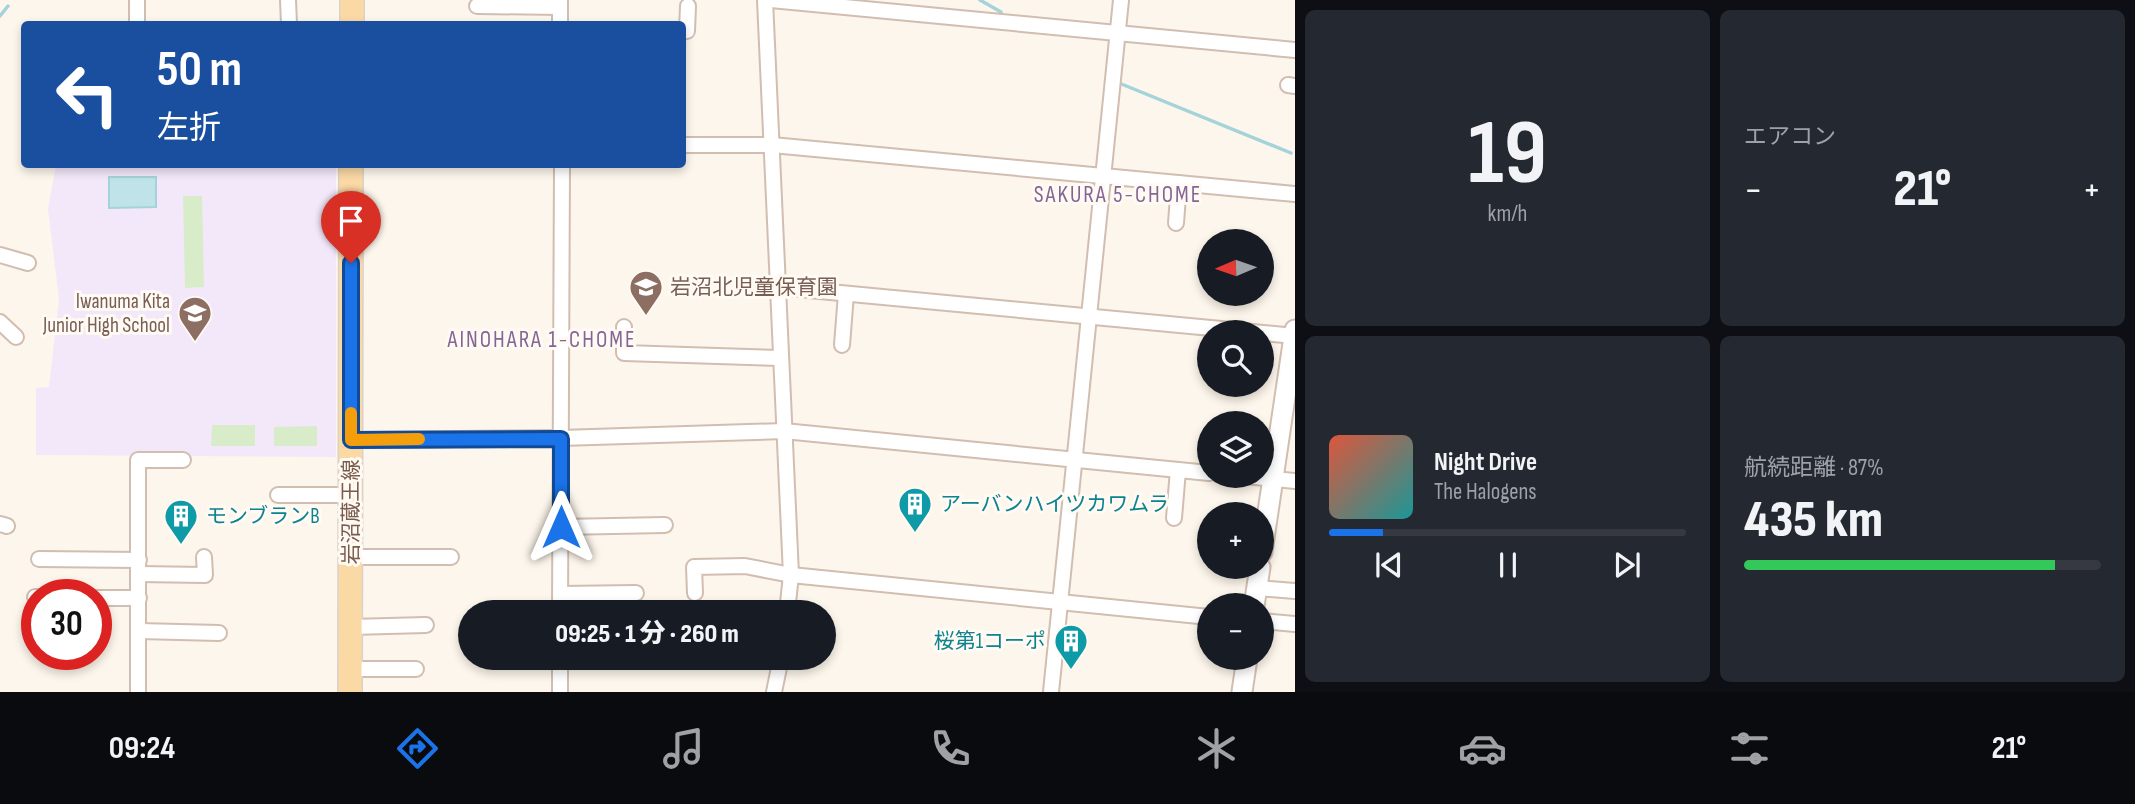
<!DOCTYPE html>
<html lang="ja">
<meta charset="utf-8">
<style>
:root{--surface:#171b24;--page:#242831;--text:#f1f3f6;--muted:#9ea1a6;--line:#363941;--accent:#1a73e8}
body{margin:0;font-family:"Sofia Sans Condensed","Noto Sans JP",sans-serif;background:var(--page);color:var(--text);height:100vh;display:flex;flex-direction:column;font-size:26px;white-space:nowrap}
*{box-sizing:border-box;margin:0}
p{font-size:23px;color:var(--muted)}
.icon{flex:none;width:38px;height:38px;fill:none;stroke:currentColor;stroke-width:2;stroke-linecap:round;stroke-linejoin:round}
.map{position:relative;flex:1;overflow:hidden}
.panel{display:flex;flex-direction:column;gap:10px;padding:10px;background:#0d0f14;width:840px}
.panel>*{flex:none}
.hud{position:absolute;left:21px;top:21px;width:665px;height:147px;border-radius:7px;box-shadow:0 4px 10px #0003;background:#1a4fa0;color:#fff;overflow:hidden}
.needle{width:46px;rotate:268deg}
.tools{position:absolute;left:1197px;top:229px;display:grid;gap:14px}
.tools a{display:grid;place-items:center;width:77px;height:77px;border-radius:50%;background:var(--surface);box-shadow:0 4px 10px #0003;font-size:35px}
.speed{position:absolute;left:21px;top:579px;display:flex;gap:14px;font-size:35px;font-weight:700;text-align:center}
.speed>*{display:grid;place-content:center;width:91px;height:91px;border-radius:50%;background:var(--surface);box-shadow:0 4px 10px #0003;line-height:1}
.speed .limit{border:10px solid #d22;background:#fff;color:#111}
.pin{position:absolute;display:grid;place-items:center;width:60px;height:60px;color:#fff;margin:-72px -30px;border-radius:50% 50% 50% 0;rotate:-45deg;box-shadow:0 0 7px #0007}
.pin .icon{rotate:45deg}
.me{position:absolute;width:77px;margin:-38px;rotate:0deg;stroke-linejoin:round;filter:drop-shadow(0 0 5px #0008)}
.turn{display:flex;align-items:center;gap:24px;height:147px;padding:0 21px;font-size:32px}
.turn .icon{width:91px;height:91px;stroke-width:2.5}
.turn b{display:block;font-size:49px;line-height:60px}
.big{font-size:52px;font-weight:800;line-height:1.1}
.panel .card{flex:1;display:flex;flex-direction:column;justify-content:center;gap:10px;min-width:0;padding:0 24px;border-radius:10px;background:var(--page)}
.panel .dial{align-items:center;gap:0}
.dial b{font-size:91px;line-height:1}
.song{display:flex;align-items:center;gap:21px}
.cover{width:84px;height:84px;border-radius:10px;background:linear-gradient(135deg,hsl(10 70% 55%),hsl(180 70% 35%))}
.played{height:7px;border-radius:4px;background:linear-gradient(90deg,var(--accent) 15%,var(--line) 15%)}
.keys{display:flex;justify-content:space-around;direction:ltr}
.heat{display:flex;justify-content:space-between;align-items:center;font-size:38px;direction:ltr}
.charge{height:10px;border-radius:5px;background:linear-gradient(90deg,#34c759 87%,var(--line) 0)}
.panel .tiles{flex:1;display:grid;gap:10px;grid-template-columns:repeat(2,1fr)}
.trip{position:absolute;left:458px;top:600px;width:378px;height:70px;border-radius:35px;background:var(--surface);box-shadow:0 4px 10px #0003;font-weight:800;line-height:70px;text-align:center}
.tab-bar{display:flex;height:112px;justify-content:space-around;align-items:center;background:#090b0e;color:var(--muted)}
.tab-bar .icon{width:49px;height:49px}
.tab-bar .current{color:var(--accent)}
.tab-bar b{font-size:32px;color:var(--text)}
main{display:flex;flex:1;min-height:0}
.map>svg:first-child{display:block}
.education{fill:#f3e8fa}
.green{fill:#d8ecc9}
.water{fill:#bfe3e8;stroke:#a5d3da;stroke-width:2}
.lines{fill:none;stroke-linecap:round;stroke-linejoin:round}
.stream{stroke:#a5d3da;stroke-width:3.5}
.minor-casing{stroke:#d1beb0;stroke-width:18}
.tertiary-casing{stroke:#d1beb0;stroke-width:23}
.primary-casing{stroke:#dad1cd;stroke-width:26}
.minor{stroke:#fff;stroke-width:14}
.tertiary{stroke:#fff;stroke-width:19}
.primary{stroke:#fbd9a5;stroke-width:23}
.route-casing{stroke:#114b97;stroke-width:18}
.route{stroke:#1a73e8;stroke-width:12}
.slow{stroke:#f59e0b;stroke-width:12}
.labels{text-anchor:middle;stroke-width:6;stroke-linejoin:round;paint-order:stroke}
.education-label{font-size:21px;fill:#785e54;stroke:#fffaf3;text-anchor:start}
.culture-label{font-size:21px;fill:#0d838f;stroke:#fffaf3;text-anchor:start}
.street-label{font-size:21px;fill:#7a5c4d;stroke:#fffaf3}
.neighbourhood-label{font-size:23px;letter-spacing:2px;fill:#846695;stroke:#fffaf3}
</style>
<main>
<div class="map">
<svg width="1295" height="692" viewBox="0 0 1295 692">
<rect width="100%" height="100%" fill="#fdf6ec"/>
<polygon class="education" points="56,165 336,165 336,457 36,455 36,388 49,387 59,299 48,209"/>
<g class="green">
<polygon points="183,196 202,196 204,287 185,288"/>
<polygon points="212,425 255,425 255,446 211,446"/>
<polygon points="317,426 317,446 274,446 274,427"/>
</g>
<polygon class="water" points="109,177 156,177 156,207 109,208"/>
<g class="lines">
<g class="stream">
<polyline points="980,0 1001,12"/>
<polyline points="0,16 8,6"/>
<polyline points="1119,83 1291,153"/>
</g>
<defs>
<g id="minor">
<polyline points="137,0 137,24"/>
<polyline points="288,0 289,24"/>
<polyline points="560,0 560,24"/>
<polyline points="765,0 791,575 787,612"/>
<polyline points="771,0 1295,50"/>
<polyline points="477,6 560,7"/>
<polyline points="682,32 687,31 688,6"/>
<polyline points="1288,85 1295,86"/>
<polyline points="682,145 772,145 1295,194"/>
<polyline points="1176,223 1179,183"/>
<polyline points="0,255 28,263"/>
<polyline points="777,287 1295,336"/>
<polyline points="0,322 16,337"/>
<polyline points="624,327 624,353 780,358"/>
<polyline points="842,345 846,294"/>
<polyline points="351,440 561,438 784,431 1209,473"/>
<polyline points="1245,476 1295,481"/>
<polyline points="278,495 351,495"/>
<polyline points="1174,518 1178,470"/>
<polyline points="0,524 7,526"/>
<polyline points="561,527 665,525"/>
<polyline points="350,557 451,557"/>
<polyline points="39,559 139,560"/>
<polyline points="139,574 205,575 204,557"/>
<polyline points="1257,588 1295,591"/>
<polyline points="695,593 694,567 745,566 791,575 1209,617"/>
<polyline points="561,594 636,593"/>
<polyline points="35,597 37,597"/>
<polyline points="96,598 139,598"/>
<polyline points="560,612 562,164"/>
<polyline points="1262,621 1295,624"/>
<polyline points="351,627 426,625"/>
<polyline points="139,631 219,633"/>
<polyline points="350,669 416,669"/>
<polyline points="138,692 138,460 183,460"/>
<polyline points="560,692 560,658"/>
<polyline points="774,692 781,658"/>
<polyline points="1051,692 1121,0"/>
</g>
<g id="tertiary">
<polyline points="1262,552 1295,330"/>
<polyline points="1254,606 1260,567"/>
<polyline points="1242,692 1247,658"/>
</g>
<g id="primary">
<polyline points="352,24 352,0"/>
<polyline points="350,692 351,164"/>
</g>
</defs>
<use href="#minor" class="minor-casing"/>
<use href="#tertiary" class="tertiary-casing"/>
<use href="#primary" class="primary-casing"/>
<use href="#minor" class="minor"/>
<use href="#tertiary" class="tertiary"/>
<use href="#primary" class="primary"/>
</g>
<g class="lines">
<defs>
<polyline id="route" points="351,263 351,440 561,439 561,527"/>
</defs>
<use href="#route" class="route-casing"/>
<use href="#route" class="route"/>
<polyline class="slow" points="351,413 351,440 419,439"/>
</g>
<defs>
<symbol id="school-pin" viewBox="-11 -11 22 30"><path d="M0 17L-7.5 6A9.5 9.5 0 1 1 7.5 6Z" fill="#8d6e63" stroke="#fffaf3"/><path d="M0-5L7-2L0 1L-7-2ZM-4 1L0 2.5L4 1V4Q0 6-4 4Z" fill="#fff"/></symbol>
<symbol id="building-pin" viewBox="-11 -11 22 30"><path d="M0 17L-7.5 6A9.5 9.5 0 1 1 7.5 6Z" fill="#0f9aa8" stroke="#fffaf3"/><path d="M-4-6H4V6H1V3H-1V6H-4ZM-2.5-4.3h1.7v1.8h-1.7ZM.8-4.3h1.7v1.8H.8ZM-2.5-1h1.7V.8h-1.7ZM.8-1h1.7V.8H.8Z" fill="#fff"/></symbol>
</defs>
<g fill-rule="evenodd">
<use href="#school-pin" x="627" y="268" width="38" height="52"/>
<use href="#school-pin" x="176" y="294" width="38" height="52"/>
<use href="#building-pin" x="896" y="485" width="38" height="52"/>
<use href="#building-pin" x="162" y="497" width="38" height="52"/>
<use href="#building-pin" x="1052" y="622" width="38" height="52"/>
</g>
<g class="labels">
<g class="education-label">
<text x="670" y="294">岩沼北児童保育園</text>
<text x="170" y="308" text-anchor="end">Iwanuma Kita<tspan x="170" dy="24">Junior High School</tspan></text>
</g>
<g class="culture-label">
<text x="940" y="511">アーバンハイツカワムラ</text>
<text x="206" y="523">モンブランB</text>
<text x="1046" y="648" text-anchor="end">桜第1コーポ</text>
</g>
<g class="street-label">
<text transform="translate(351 512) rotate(-90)" y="7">岩沼蔵王線</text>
</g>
<g class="neighbourhood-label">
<text x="1118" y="202">SAKURA 5-CHOME</text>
<text x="542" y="347">AINOHARA 1-CHOME</text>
</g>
</g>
</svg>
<div class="tools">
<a><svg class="needle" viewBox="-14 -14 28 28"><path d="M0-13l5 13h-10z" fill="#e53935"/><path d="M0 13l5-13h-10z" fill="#9ea1a6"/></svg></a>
<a><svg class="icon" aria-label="search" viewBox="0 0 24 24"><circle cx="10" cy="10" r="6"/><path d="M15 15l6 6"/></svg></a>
<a><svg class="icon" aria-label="layers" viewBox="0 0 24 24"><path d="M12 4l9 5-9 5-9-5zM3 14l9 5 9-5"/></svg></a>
<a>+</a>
<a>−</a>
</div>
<div class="speed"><div class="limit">30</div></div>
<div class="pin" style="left:351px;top:263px;background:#d93025"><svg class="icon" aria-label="arrive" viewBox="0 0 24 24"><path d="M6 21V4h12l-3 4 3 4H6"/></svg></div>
<svg class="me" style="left:561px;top:527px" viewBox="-20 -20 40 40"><path d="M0-17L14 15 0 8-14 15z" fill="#1a73e8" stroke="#fff" stroke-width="4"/></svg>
<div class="trip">09:25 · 1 分 · 260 m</div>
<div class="hud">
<div class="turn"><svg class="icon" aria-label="left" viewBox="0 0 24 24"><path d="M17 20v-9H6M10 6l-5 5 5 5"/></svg><div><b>50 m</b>左折</div></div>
</div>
</div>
<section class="panel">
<div class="tiles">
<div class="card dial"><b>19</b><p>km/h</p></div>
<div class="card"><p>エアコン</p>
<div class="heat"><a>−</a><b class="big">21°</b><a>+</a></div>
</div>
<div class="card">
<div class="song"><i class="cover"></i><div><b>Night Drive</b><p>The Halogens</p></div></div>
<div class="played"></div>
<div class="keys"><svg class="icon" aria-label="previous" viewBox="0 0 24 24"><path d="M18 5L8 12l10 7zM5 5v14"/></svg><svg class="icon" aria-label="pause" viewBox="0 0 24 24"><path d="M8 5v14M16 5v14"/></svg><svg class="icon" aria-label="next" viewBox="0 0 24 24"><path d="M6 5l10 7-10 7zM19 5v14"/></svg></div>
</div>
<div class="card"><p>航続距離 · 87%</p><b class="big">435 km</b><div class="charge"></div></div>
</div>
</section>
</main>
<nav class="tab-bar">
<b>09:24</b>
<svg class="icon current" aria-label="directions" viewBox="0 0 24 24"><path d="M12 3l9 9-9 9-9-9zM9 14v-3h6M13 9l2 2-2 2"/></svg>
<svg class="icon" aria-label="music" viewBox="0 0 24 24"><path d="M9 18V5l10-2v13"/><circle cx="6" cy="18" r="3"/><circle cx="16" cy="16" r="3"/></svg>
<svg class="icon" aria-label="phone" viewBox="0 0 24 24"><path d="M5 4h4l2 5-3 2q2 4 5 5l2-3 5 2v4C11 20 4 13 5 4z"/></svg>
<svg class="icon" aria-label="climate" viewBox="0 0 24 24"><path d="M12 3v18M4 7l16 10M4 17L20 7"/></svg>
<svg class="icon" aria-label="car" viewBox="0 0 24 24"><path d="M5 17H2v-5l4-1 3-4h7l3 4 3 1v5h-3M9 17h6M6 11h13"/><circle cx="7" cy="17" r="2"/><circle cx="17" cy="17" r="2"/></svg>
<svg class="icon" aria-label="filters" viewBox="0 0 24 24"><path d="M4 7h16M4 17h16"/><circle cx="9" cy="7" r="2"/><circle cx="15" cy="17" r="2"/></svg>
<b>21°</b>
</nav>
